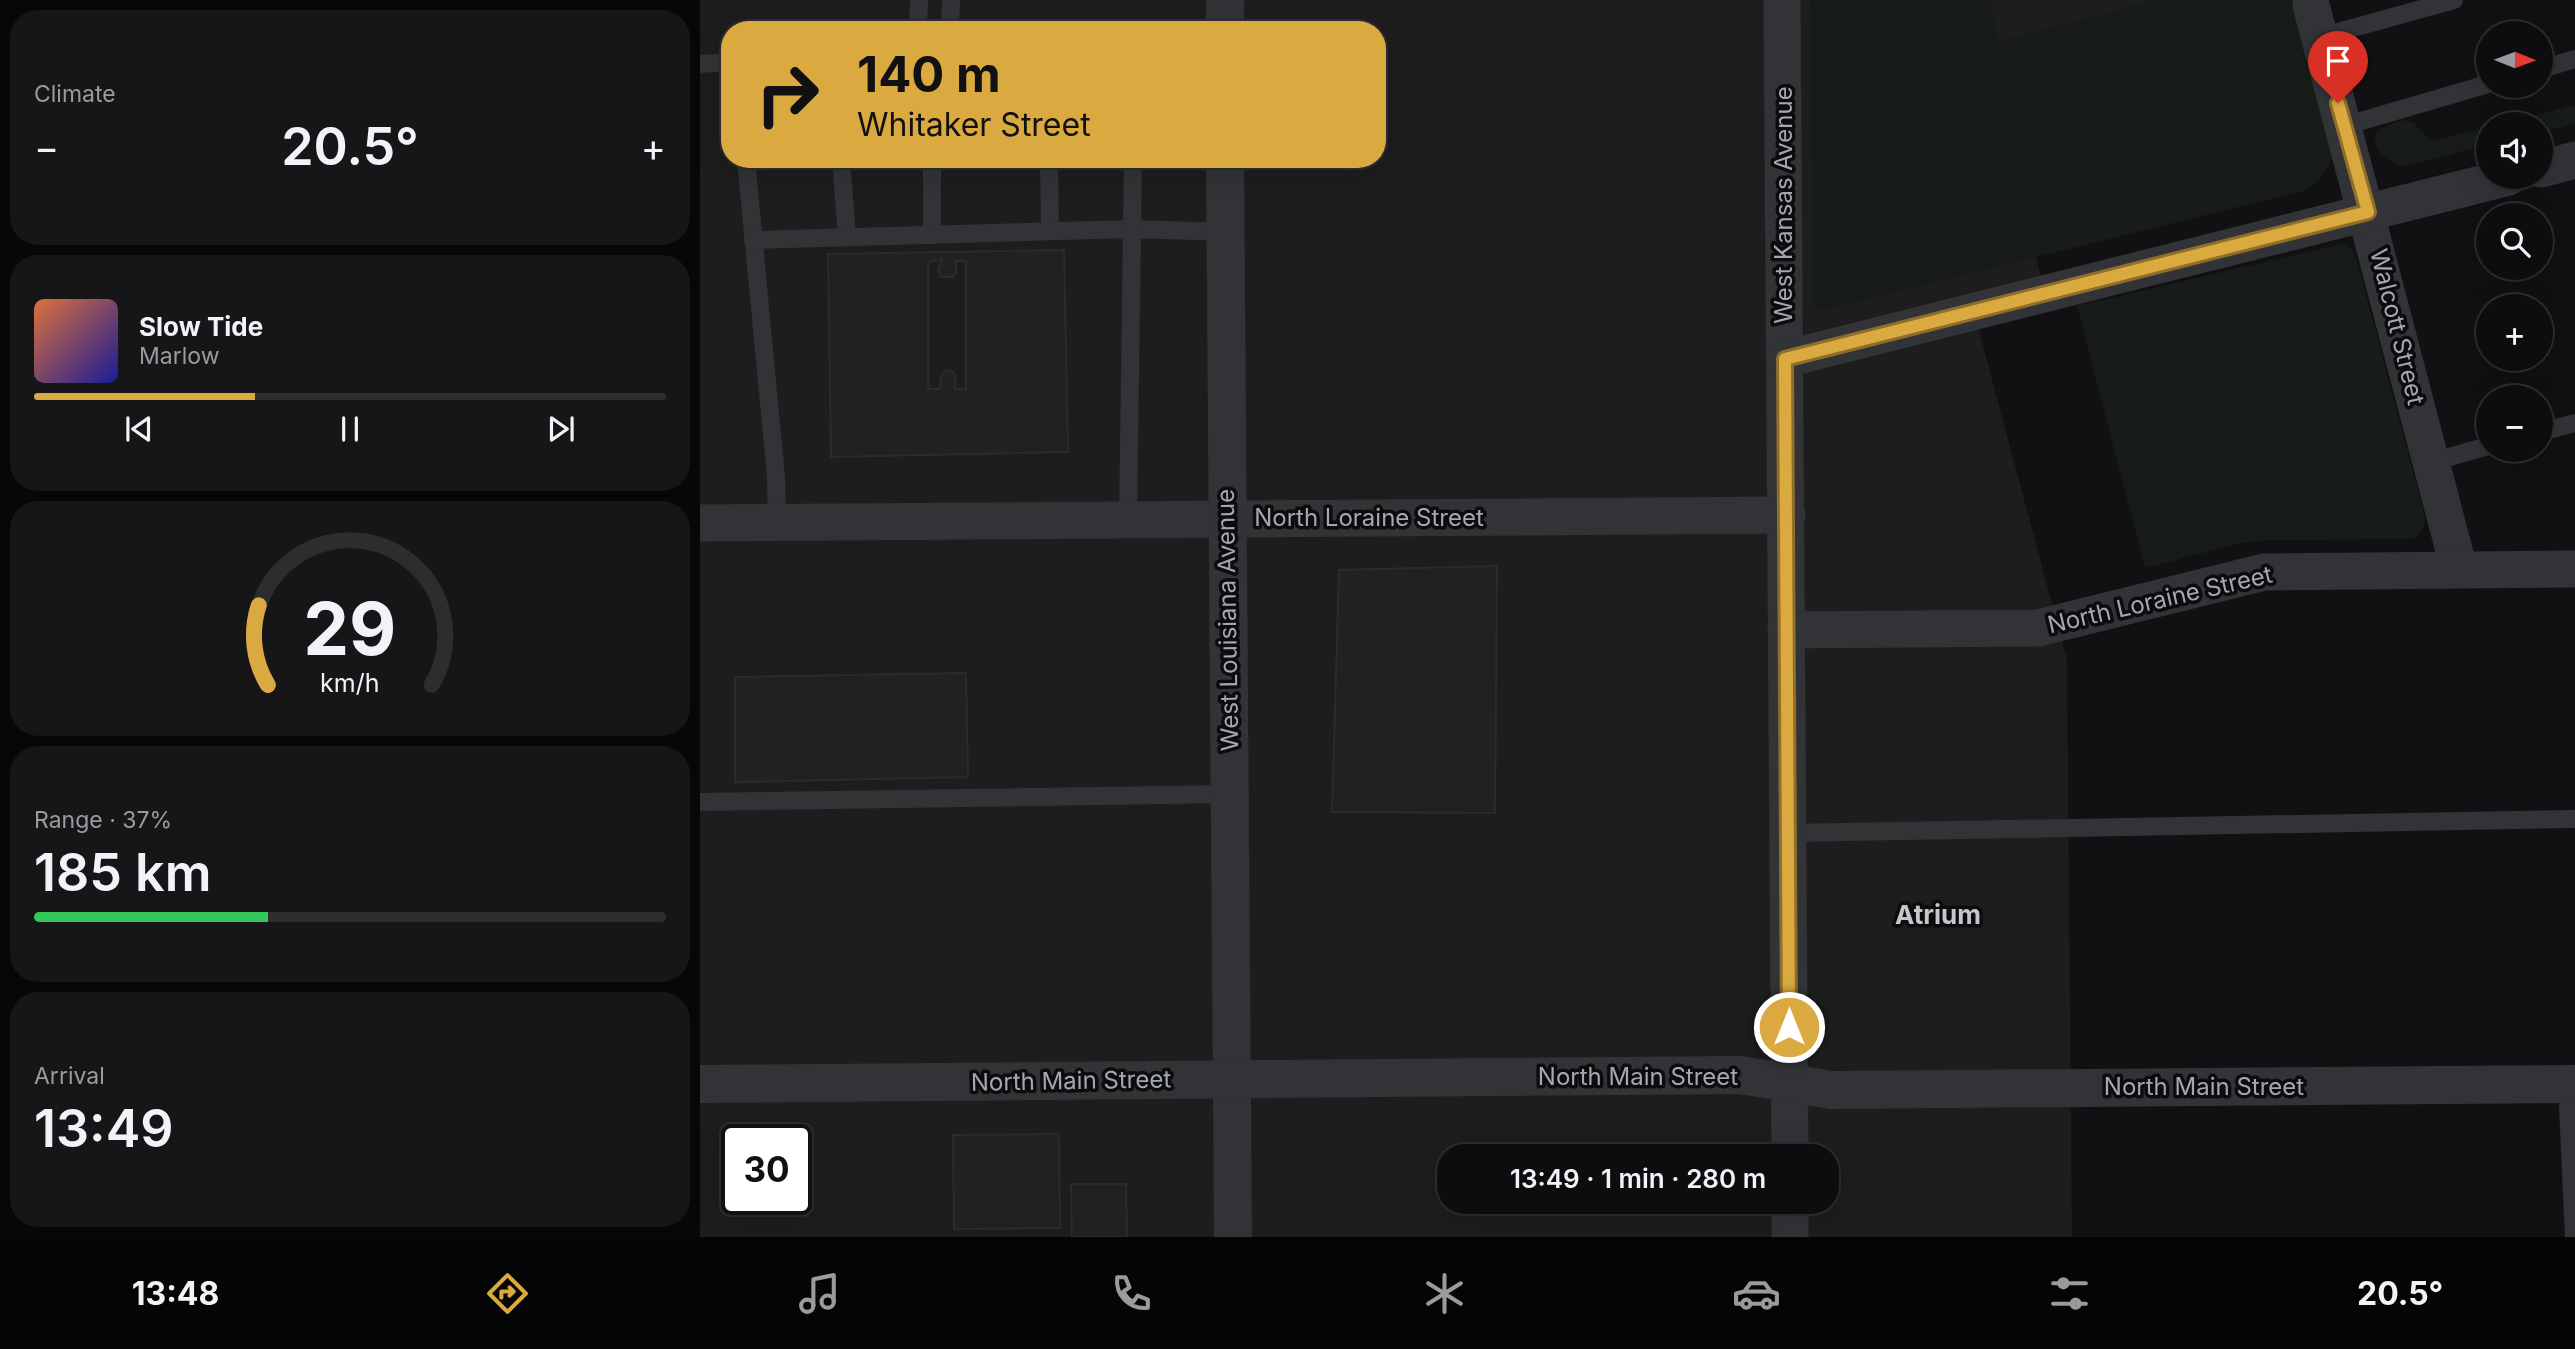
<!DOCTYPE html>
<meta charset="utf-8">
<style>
:root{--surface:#0d0c0e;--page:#161517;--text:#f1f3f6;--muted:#9a9b9e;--line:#2d2c2e;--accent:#daa940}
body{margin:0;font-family:Inter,sans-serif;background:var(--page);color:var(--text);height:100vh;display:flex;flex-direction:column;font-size:26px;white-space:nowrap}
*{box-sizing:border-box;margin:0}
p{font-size:23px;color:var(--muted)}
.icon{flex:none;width:38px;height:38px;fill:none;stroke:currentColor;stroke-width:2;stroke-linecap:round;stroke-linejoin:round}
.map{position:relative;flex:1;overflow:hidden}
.details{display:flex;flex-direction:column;gap:10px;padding:10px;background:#070708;width:700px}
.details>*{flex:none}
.top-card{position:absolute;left:21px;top:21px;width:665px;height:147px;border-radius:28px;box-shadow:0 7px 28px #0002,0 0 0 2px var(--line);background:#daa940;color:#111;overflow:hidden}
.needle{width:46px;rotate:91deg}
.controls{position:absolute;left:1776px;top:21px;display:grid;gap:14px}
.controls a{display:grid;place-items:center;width:77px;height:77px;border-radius:50%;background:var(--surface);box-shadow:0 7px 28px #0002,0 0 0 2px var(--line);font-size:35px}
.speed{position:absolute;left:21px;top:1124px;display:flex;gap:14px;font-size:35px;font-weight:700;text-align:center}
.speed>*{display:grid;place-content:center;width:91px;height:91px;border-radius:50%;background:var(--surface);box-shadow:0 7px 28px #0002,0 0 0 2px var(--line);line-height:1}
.speed .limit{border:4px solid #111;border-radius:10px;background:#fff;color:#111}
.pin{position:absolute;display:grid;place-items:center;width:60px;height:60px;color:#fff;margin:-72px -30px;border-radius:50% 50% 50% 0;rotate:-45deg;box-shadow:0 0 7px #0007}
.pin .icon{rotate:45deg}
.me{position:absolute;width:77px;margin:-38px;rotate:0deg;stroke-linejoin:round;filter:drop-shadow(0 0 5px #0008)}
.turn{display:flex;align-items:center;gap:24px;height:147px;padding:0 21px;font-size:32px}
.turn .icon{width:91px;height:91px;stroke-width:2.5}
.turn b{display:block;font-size:49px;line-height:60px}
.big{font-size:52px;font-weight:600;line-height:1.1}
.details .widget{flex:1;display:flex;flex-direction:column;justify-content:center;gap:10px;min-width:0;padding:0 24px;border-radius:28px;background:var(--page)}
.details .dial{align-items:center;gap:0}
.dial svg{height:182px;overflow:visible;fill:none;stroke:var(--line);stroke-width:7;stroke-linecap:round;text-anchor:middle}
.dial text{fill:var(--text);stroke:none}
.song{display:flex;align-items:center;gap:21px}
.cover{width:84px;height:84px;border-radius:10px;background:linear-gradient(135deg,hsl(20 70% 55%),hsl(240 70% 35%))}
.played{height:7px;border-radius:4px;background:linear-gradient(90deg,var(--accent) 35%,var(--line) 35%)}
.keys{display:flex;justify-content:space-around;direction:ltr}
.heat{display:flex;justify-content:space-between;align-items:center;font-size:38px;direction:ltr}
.charge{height:10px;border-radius:5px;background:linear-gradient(90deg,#34c759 37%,var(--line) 0)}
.trip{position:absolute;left:737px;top:1144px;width:402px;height:70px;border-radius:28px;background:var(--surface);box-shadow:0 7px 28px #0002,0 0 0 2px var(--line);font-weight:600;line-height:70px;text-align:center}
.dock{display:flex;height:112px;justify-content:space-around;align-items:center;background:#050506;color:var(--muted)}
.dock .icon{width:49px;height:49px}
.dock .active{color:var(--accent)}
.dock b{font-size:32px;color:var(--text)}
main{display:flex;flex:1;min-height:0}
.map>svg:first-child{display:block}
.built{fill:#1d1d1e;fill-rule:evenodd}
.green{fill:#171c18}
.building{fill:#212123;stroke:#2b2b2d;stroke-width:2;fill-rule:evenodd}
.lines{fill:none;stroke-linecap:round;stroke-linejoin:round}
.service{stroke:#323336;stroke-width:18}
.minor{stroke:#323336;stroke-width:37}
.tertiary{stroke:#323336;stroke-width:38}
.route-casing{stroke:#8e6e2a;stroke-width:18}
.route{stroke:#daa940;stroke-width:12}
.labels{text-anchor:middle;stroke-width:7;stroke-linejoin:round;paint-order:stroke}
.street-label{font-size:24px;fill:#a3a7b1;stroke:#0c0c0d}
.neighbourhood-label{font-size:26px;font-weight:bold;fill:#c4c6cd;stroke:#0c0c0d}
</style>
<main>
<section class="details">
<div class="widget"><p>Climate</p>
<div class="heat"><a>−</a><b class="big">20.5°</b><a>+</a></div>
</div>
<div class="widget">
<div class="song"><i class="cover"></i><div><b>Slow Tide</b><p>Marlow</p></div></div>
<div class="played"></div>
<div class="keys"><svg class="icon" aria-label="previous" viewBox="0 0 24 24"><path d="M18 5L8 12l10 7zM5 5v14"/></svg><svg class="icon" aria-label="pause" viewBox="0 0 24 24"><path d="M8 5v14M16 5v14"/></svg><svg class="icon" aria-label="next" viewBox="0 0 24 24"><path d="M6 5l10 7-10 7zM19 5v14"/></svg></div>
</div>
<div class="widget dial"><svg viewBox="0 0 100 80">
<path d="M14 69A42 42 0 1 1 86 69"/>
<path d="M14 69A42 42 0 0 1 10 34" stroke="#daa940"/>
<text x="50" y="56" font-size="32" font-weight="700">29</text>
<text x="50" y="72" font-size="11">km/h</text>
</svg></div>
<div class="widget"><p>Range · 37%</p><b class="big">185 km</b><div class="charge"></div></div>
<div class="widget"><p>Arrival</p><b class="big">13:49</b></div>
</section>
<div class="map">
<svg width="1875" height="1237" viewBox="0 0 1875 1237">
<rect width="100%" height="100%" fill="#111012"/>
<path class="built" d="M0 0H1523L1286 61 1345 293 1274 312 1367 660 1372 1237H0ZM30 30H677V159H30ZM37 1139H96V1199H37ZM749 1157H1127V1202H749Z"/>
<g class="green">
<path d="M1110 0H1290L1298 42 1454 0H1595L1633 152C1628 170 1622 180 1607 190L1122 310 1113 305V296Z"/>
<polygon points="1875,105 1875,124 1841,132 1841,124 1798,124"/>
<path d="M1702 120 1713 122 1731 141 1788 127V145L1706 166C1688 163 1669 150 1677 130Z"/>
<polygon points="1645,243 1652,249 1657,261 1725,517 1723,530 1714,539 1569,540 1542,543 1445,568 1377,306"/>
</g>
<g class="building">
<path d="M364 250 368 452 131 457 128 254ZM242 259 238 270 241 277H253L256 273V261H266V389H255V374L251 371 246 370 241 377 240 389H228V262Z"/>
<polygon points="797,566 795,813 632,812 639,570"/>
<polygon points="266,673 268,777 35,782 35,677"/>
<polygon points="359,1134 360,1228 254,1229 253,1135"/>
<polygon points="371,1184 426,1184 427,1237 372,1237"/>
</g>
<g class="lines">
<g class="service">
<polyline points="218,30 219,0"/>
<polyline points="250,30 251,0"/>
<polyline points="1620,37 1754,0"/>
<polyline points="0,64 30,62"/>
<polyline points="1841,69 1875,59"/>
<polyline points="1644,126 1788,84"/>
<polyline points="46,159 76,477 77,523"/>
<polyline points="141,159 147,237"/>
<polyline points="232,159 232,235"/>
<polyline points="349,159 350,231"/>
<polyline points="53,240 432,229 526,232"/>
<polyline points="1841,432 1875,423"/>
<polyline points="1732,462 1788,446"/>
<polyline points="428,520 433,159"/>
<polyline points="0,802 529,794"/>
<polyline points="1088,833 1875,819"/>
<polyline points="1867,1084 1874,1237"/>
</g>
<g class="minor">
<polyline points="1082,0 1090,1157"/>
<polyline points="1611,5 1759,569"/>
<polyline points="1841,169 1875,160"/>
<polyline points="1085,359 1809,177"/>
<polyline points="0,523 1087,515"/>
<polyline points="1086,630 1338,628 1564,572 1875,569"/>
<polyline points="1090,1202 1090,1237"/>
</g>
<g class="tertiary">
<polyline points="525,0 525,30"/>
<polyline points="525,159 533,1237"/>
<polyline points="0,1084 1040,1075 1131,1090 1875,1084"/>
</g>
</g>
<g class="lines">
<defs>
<polyline id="route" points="1089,1027 1085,359 1668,212 1638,103"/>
</defs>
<use href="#route" class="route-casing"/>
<use href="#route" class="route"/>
</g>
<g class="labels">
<g class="street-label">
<text transform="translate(1084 205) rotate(-90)" y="8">West Kansas Avenue</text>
<text transform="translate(1697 327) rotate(76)" y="8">Walcott Street</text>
<text x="669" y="526">North Loraine Street</text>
<text transform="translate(1460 600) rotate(-13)" y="8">North Loraine Street</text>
<text transform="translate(528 620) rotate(-91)" y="8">West Louisiana Avenue</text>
<text x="938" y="1085">North Main Street</text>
<text transform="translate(371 1081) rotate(-1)" y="8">North Main Street</text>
<text x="1504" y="1095">North Main Street</text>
</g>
<g class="neighbourhood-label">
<text x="1238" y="924">Atrium</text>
</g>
</g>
</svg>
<div class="controls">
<a><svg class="needle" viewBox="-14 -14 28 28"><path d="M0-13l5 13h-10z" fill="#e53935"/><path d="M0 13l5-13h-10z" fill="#9a9b9e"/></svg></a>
<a><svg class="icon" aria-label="sound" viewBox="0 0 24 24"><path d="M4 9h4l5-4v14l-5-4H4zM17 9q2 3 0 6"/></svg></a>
<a><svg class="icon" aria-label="search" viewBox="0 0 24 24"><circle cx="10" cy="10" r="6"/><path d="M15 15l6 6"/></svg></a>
<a>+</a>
<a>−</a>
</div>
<div class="speed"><div class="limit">30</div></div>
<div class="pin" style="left:1638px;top:103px;background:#d93025"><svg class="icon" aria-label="arrive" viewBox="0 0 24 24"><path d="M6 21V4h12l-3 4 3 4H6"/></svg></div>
<svg class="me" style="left:1089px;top:1027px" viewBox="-20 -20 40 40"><circle r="17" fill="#daa940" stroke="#fff" stroke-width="3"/><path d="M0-11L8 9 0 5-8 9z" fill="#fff"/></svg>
<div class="trip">13:49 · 1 min · 280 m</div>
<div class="top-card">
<div class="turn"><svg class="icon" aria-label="right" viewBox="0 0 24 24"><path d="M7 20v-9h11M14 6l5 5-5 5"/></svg><div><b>140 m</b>Whitaker Street</div></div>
</div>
</div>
</main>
<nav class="dock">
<b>13:48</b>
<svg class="icon active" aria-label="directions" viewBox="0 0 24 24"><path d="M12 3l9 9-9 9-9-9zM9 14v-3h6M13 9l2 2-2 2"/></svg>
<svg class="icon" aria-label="music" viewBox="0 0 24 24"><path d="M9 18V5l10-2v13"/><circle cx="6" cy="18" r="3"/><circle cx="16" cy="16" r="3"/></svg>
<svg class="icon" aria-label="phone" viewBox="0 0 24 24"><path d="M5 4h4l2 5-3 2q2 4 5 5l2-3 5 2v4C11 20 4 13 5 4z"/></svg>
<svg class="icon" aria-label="climate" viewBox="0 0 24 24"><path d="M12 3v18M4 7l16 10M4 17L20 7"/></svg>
<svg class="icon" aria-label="car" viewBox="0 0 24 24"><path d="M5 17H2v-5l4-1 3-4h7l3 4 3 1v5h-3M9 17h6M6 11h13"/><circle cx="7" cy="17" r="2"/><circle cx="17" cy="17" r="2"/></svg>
<svg class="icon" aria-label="filters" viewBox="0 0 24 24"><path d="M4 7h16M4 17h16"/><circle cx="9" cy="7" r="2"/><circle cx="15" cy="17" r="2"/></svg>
<b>20.5°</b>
</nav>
